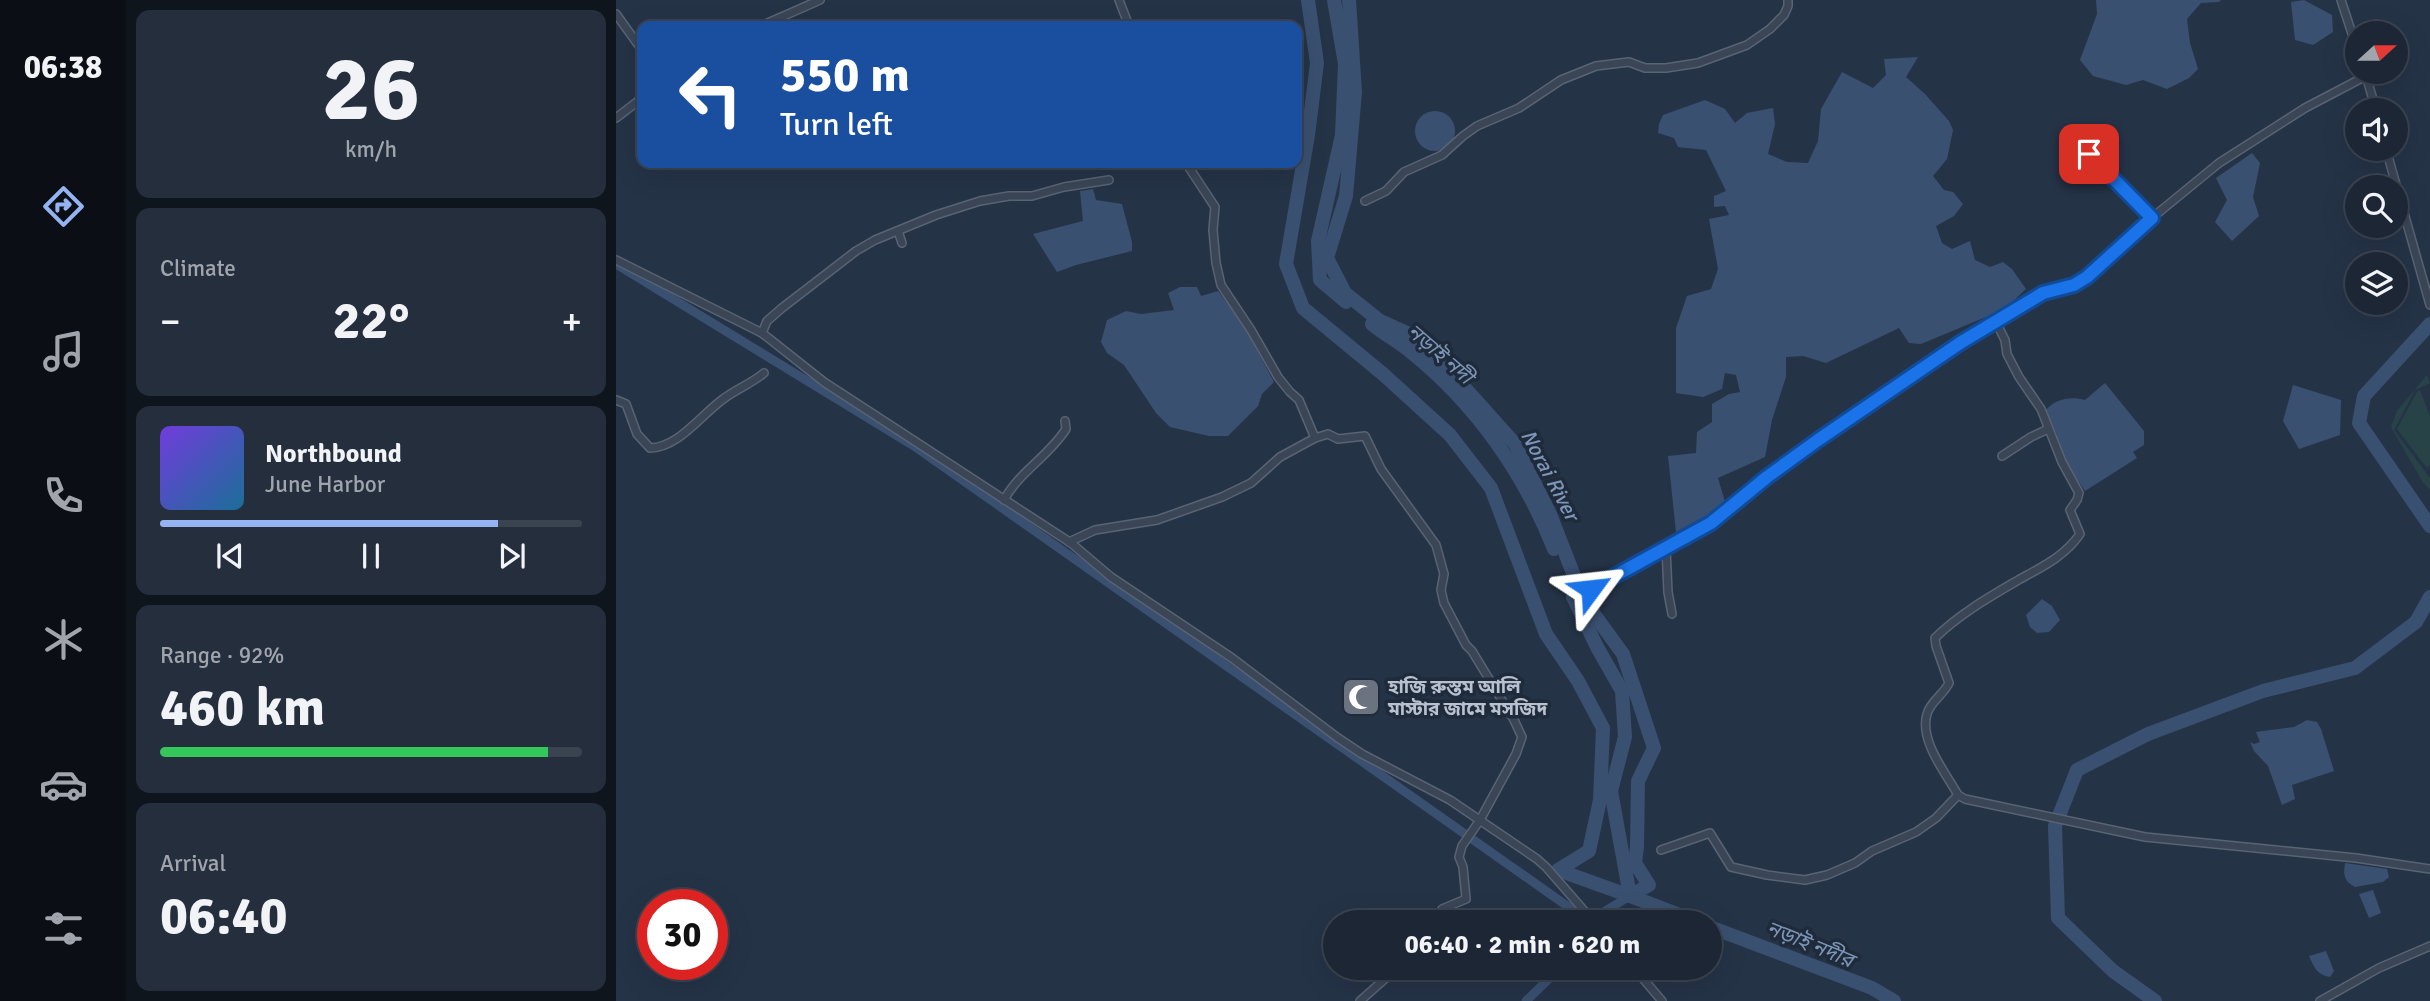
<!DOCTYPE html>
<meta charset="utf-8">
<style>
:root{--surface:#1c2635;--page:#252e3d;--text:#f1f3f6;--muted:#a0a5ad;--line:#3a4350;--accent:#95b2f1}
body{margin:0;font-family:Signika,"Noto Sans Bengali",sans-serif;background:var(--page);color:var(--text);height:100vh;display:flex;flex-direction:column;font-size:26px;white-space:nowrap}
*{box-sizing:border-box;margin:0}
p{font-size:23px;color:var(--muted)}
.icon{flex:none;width:38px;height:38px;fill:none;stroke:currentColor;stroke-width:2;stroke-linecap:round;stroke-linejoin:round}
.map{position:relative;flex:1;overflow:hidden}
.sheet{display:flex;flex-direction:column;gap:10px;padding:10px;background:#0f151d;width:490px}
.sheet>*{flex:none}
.hud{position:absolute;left:21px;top:21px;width:665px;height:147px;border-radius:14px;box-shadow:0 7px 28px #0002,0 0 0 2px var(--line);background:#1a4fa0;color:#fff;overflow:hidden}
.needle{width:46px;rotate:69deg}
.tools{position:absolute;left:1729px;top:21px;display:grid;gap:14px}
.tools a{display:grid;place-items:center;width:63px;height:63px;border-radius:50%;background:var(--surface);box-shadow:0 7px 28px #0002,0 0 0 2px var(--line);font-size:35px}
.speed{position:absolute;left:21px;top:889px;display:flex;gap:14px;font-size:35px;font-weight:700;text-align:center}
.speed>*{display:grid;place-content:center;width:91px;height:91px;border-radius:50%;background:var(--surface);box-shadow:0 7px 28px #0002,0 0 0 2px var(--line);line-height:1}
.speed .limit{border:10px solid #d22;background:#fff;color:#111}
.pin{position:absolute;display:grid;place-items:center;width:60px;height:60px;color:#fff;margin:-30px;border-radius:14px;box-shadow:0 4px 10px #0006}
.me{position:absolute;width:77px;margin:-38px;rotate:60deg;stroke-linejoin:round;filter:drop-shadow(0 0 5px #0008)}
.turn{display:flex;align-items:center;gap:24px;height:147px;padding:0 28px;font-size:32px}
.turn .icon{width:91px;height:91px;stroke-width:2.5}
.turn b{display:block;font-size:49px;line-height:60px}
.big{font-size:52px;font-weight:800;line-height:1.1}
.sheet .widget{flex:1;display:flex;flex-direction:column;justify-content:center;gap:10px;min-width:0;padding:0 24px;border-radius:14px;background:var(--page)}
.sheet .dial{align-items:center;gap:0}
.dial b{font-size:91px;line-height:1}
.song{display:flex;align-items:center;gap:21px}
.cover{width:84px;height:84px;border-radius:10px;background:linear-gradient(135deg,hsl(260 70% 55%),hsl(200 70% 35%))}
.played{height:7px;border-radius:4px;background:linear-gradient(90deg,var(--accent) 80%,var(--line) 80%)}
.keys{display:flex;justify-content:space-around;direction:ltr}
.heat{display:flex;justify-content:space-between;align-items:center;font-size:38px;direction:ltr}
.charge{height:10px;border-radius:5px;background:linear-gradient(90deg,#34c759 92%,var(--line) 0)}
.trip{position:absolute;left:707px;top:910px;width:399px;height:70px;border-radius:35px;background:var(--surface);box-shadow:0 7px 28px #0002,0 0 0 2px var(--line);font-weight:800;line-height:70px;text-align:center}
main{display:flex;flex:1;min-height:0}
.tab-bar{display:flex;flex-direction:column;width:126px;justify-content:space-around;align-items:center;background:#0b0f15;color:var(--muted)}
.tab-bar .icon{width:49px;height:49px}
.tab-bar .selected{color:var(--accent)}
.tab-bar b{font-size:32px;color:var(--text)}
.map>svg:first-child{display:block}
.green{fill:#284347}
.water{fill:#3a5070}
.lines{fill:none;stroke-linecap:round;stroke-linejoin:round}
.canal{stroke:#3a5070;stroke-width:9}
.river{stroke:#3a5070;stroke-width:14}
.minor-casing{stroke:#596373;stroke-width:10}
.minor{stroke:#3a4556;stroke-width:7}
.route-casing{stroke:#114b97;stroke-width:18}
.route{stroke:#1a73e8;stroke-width:12}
.labels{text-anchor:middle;stroke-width:7;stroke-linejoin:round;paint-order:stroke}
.poi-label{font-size:19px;font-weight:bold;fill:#b8c1cf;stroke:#1f2a3b;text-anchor:start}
.water-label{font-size:21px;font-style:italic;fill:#7d96b8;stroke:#1f2a3b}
</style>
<main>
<nav class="tab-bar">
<b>06:38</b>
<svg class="icon selected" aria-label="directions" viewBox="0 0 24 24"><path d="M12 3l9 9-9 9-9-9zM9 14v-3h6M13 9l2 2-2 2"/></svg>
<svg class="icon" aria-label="music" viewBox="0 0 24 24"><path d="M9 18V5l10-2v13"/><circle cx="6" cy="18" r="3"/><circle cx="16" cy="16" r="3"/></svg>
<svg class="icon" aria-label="phone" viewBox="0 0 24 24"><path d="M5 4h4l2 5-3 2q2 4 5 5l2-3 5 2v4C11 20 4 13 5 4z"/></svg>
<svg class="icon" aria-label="climate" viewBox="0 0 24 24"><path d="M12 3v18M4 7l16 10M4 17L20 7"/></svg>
<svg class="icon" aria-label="car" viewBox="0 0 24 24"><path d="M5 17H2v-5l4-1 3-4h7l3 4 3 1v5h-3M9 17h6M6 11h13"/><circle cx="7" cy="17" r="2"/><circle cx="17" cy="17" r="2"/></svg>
<svg class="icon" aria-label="filters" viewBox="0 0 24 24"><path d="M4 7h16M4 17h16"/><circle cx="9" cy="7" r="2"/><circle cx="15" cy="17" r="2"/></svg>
</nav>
<section class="sheet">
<div class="widget dial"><b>26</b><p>km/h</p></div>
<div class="widget"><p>Climate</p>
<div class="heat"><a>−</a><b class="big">22°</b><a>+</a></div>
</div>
<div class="widget">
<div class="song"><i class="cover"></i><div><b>Northbound</b><p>June Harbor</p></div></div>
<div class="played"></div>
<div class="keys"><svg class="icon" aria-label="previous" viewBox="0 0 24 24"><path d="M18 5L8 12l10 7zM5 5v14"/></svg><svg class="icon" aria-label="pause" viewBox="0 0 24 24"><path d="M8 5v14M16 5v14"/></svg><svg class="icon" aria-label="next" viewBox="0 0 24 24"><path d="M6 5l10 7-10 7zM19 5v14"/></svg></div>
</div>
<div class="widget"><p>Range · 92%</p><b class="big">460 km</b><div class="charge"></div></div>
<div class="widget"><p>Arrival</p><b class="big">06:40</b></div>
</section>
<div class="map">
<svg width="1814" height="1001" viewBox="0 0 1814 1001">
<rect width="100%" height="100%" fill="#253347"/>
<g class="green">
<polygon points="1811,375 1814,383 1799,390 1778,430 1814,478 1814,490 1806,481 1775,427 1781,411"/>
<polygon points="1804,390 1814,416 1814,465 1811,468 1781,429 1801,392"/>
</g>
<g class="water">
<polygon points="1480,0 1605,0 1603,2 1585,3 1571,19 1574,43 1582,69 1573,78 1551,89 1527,80 1510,85 1477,76 1464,60 1481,14"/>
<polygon points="1688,0 1716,15 1717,32 1697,45 1679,40 1675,2"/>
<polygon points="1302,57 1290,77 1309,94 1333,121 1337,130 1331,159 1317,176 1328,190 1337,192 1347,204 1338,216 1320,226 1326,243 1336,249 1354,241 1359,260 1374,267 1387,262 1396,269 1410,289 1389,309 1305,344 1293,343 1283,328 1210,363 1187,356 1170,357 1170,377 1156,420 1149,457 1102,478 1110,505 1060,532 1052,456 1080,453 1081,432 1096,422 1096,404 1113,394 1124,392 1120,375 1109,373 1106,389 1087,397 1060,393 1060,328 1071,296 1095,289 1102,269 1093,219 1113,215 1109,206 1098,207 1098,196 1110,191 1090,150 1062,147 1058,138 1042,133 1043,124 1047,115 1089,100 1109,109 1119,123 1131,113 1157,108 1159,124 1152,154 1171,162 1192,163 1202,141 1205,109 1226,72 1257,88 1270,75 1268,59"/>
<circle cx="819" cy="131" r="20"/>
<polygon points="1636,153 1644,163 1637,197 1643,216 1616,241 1599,222 1611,200 1600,178"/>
<polygon points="477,189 480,200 506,204 516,242 516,251 460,265 441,272 417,234 467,221 464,191"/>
<polygon points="564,287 581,287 585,296 602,291 627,324 658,382 646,394 642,406 612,436 593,436 554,427 540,413 508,365 491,353 485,342 491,320 510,311 525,314 558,310 552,293"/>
<path d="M1489 383 1528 431V445L1517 452 1521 458 1469 491 1445 456 1440 433 1429 411C1439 399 1454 396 1469 400Z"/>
<polygon points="1677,385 1725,400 1724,435 1683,449 1667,421"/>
<polygon points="1426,599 1436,606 1444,620 1433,632 1421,633 1414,627 1410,615"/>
<polygon points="1691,720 1701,722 1705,729 1718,771 1676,785 1679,799 1666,805 1652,766 1638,751 1634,742 1638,744 1644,742 1640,732 1678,727"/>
<path d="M1729 863 1771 869 1773 877 1767 882 1739 887C1728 881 1727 875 1729 863Z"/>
<polygon points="1757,890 1765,913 1753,918 1743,894"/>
<path d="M1710 951 1718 971 1714 977C1701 975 1698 967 1693 956Z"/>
</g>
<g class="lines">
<g class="canal">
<polyline points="0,264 301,448 971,920"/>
<polyline points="971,922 1014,896"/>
<polyline points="910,1001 944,968"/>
</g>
<g class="river">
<polyline points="692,0 701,63 692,135 670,264 687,308 767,374 834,435 875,488 930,634 962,681 987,728 984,800 973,851 942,870 1014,896 1033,885 1019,863 1021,847 1022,781 1038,748 1007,654 967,599 934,514 899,444 848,387 795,335 764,321 729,293 711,258 730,196 739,92 733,0"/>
<polyline points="718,0 729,64 726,135 702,241 704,280 730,302"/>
<path d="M756 324C768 334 783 342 795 352 859 403 908 473 938 549"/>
<polyline points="1814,324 1748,396 1743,423 1814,526"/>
<polyline points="957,597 981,647 1006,691 1009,737 995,791 1014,896 1082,922"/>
<polyline points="1094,927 1256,988 1278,1001"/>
<polyline points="1539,1001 1497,971 1442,918 1439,826 1461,770 1532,734 1647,691 1739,668 1800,622 1814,597"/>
</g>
<defs>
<g id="minor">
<polyline points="503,0 513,26"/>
<polyline points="1725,0 1741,49"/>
<polyline points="0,14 26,50"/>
<polyline points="145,26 204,0"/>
<polyline points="1749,72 1760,110"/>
<polyline points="0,118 26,98"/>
<polyline points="1770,149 1814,305"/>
<polyline points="1473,154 1536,218"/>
<polyline points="570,163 599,207 597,230 600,263 605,285 635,330 662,377 674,392 683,400 699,438 712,434 722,439 749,436 765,469 820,545 828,574 825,590 828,603 850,645 856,651 898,720 906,737 900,754 864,820 846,846 843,857 847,867 850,899 826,909 825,922"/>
<polyline points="749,201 770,191 788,172 826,155 847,136 861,126 903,108 945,80 980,66 1013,62 1029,68 1050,68 1082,63 1131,45 1154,29 1168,15 1172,6 1172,0"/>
<polyline points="282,231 286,243"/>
<polyline points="0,260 146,333 208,382 455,543 495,577 616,658 722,738 746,754 834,800 921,859 930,867 978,922"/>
<polyline points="146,333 151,321 166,308 240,251 259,240 320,215 364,201 393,196 416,196 448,187 493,180"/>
<path d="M0 400 10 404 21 434 34 448C64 447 86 413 110 397 123 388 136 383 148 373"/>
<polyline points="1386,456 1415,437 1432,429"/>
<path d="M388 500C403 472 433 456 450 429L449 421"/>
<polyline points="453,542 479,530 541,520 606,497 635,483 664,457 699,438"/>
<polyline points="1050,548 1052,592 1056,614"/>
<polyline points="975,589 1095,523 1151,477 1202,440 1344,343 1427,293 1458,285 1471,277 1520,231 1603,163 1689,108 1750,76"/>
<path d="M1342 795C1330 773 1303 741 1311 714 1314 702 1328 694 1333 683L1320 646 1319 638C1343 614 1375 596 1404 579 1426 567 1449 556 1464 534L1454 510 1461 500 1463 493 1446 462 1425 409 1403 377 1391 354 1389 340 1380 322"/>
<polyline points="1045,850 1094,833 1115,867 1151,875 1189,880 1211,875 1239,863 1256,851 1300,832 1320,818 1342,795 1349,799 1529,837 1740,858 1814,869"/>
<polyline points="1018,968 1046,1001"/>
<polyline points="744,1001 780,969 790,968"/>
<polyline points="1704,1001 1763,968 1814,946"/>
</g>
</defs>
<use href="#minor" class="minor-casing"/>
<use href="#minor" class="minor"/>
</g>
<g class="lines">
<defs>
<polyline id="route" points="975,589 1095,523 1151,477 1202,440 1344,343 1427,293 1458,285 1471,277 1536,218 1473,154"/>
</defs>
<use href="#route" class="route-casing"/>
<use href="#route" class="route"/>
</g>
<defs>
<symbol id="mosque-square" viewBox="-11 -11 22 22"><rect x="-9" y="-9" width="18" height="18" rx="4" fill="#6b7280" stroke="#1f2a3b"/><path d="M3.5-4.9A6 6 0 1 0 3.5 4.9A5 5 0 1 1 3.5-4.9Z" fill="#fff"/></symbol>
</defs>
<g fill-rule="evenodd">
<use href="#mosque-square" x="723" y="675" width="44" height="44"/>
</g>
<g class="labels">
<g class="poi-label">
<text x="772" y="693">হাজি রুস্তম আলি<tspan x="772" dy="22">মাস্টার জামে মসজিদ</tspan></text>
</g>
<g class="water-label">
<text transform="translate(824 354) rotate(41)" y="7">নড়াই নদী</text>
<text transform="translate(934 475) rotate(62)" y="7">Norai River</text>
<text transform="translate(1194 944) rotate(22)" y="7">নড়াই নদীর</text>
</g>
</g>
</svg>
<div class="tools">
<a><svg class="needle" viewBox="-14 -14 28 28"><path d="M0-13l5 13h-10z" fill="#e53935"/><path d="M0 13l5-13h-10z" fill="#a0a5ad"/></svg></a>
<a><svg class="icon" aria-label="sound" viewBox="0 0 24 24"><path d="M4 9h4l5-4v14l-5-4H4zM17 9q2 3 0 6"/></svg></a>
<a><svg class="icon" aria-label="search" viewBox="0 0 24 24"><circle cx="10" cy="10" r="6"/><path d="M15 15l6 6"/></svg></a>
<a><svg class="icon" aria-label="layers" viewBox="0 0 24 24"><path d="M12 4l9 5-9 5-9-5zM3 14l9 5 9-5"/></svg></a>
</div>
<div class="speed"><div class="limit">30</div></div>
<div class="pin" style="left:1473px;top:154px;background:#d93025"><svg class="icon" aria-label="arrive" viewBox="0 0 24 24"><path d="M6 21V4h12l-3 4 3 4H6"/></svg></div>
<svg class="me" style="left:975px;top:589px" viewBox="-20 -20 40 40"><path d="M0-17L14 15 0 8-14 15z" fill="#1a73e8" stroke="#fff" stroke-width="4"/></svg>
<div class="trip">06:40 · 2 min · 620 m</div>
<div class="hud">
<div class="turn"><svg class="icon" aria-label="left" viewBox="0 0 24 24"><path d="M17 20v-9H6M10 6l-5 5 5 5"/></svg><div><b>550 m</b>Turn left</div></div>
</div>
</div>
</main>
